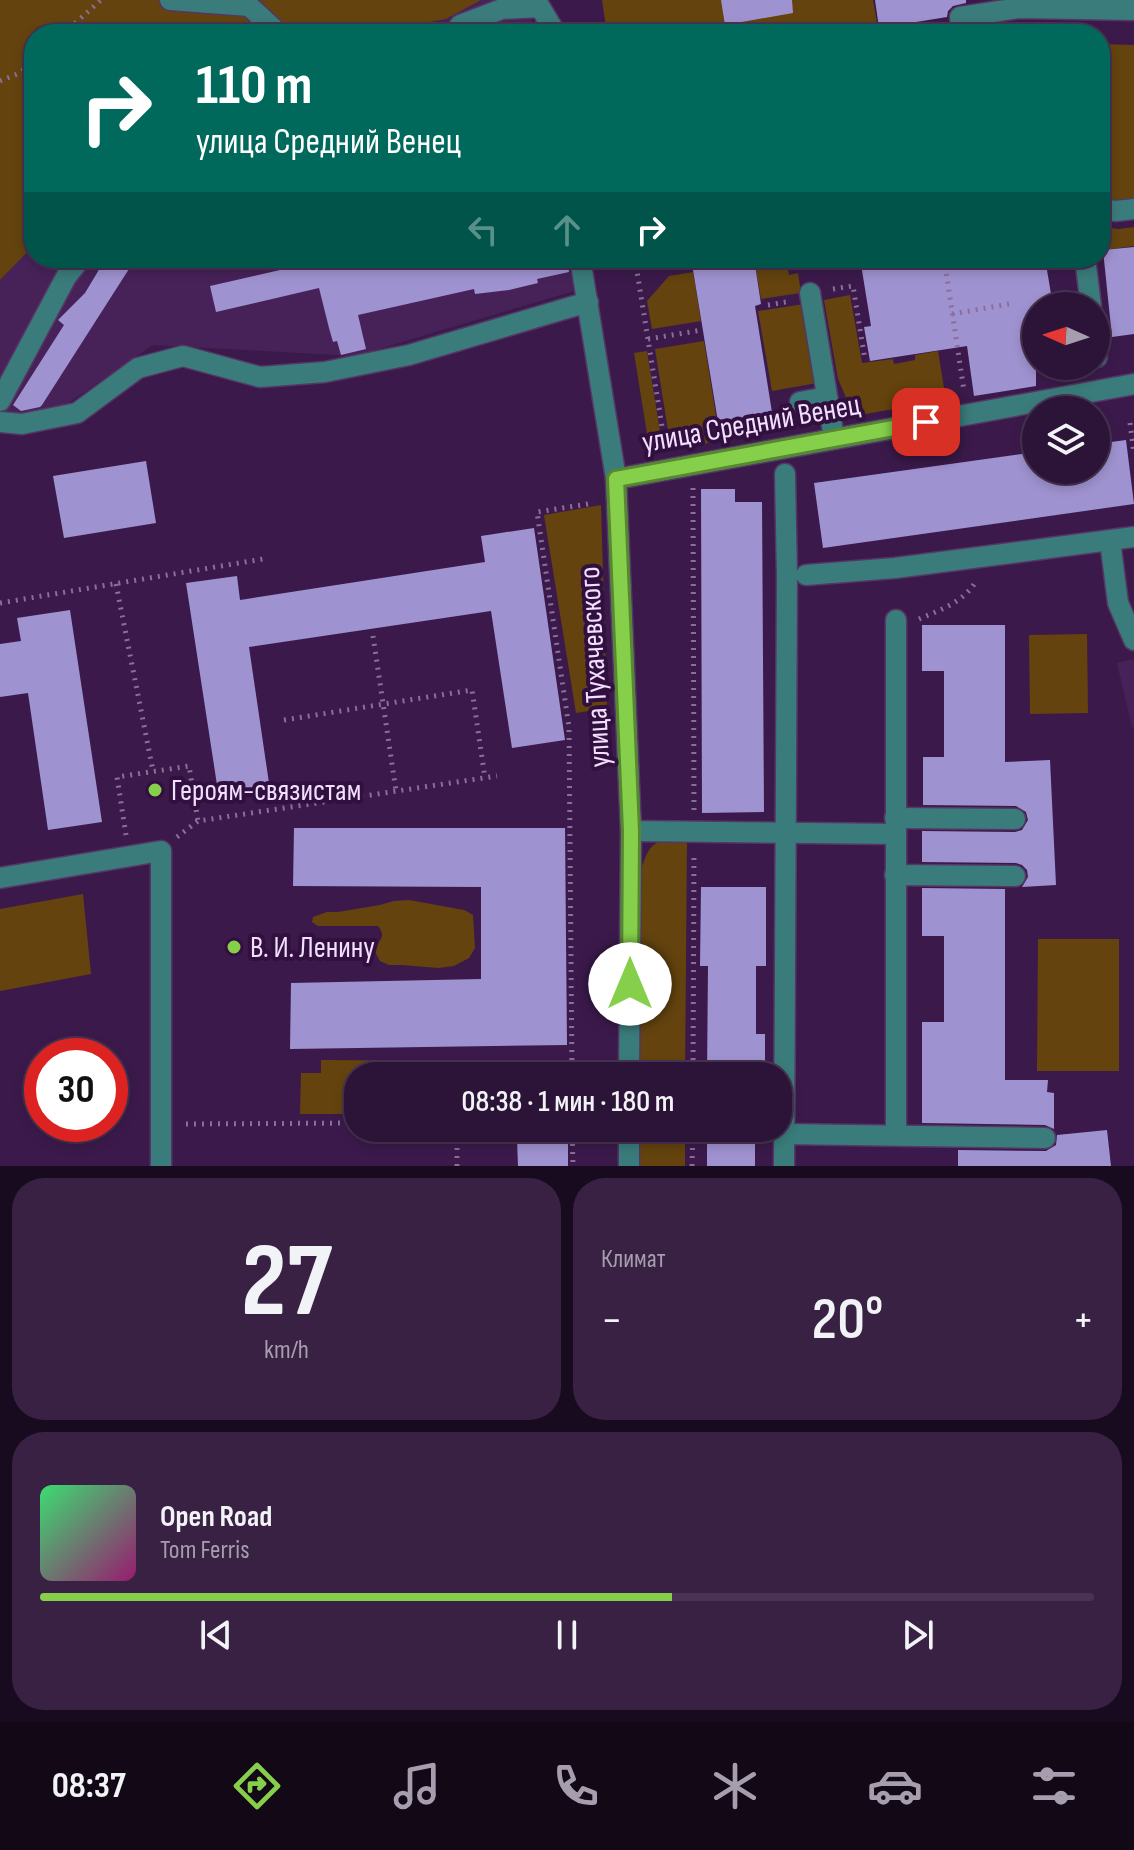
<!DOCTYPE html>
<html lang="ru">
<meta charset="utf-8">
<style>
:root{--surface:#2c1438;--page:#382143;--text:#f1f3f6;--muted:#a69eae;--line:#483353;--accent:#86cf4b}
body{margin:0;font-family:"Sofia Sans Condensed",sans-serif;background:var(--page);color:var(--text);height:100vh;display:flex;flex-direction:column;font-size:30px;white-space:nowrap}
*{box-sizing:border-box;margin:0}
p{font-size:26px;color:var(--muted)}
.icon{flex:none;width:44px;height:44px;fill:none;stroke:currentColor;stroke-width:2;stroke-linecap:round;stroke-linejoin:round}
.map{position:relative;height:1166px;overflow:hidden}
.details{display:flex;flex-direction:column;gap:12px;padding:12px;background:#180b1f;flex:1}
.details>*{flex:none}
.hud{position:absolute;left:24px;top:24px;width:1086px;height:244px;border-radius:32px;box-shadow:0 4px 12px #0003,0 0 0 2px var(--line);background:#00695c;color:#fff;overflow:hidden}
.needle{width:52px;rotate:273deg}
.controls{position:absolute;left:1022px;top:292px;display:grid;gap:16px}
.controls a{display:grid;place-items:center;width:88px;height:88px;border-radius:50%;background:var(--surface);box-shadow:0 4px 12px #0003,0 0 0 2px var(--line);font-size:40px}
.speed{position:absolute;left:24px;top:1038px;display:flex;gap:16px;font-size:40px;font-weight:700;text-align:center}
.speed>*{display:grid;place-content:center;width:104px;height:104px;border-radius:50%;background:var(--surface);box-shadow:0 4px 12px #0003,0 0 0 2px var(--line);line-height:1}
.speed .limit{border:12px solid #d22;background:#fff;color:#111}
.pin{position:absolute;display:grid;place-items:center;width:68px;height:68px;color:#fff;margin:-34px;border-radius:16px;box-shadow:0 4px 12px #0006}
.me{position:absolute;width:88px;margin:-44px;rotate:0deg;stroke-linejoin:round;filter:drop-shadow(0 0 6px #0008)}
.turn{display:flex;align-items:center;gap:28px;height:168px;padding:0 40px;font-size:36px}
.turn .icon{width:104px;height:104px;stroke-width:2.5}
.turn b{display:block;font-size:56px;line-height:68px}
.lanes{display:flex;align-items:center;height:76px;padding:0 40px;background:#0003;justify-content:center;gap:40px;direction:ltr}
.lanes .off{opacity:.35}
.big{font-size:60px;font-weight:600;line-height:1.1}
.details .card{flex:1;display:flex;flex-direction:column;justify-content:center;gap:12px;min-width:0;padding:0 28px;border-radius:32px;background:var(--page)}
.details .dial{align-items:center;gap:0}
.dial b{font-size:104px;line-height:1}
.song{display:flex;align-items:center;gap:24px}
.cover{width:96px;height:96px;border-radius:12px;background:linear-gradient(135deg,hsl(140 70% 55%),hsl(320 70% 35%))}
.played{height:8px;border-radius:4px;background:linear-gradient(90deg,var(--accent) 60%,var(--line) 60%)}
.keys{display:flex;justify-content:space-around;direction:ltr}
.heat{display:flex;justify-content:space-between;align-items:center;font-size:44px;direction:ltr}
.details .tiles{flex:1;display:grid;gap:12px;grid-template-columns:1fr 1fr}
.card:last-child{grid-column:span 2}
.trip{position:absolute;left:344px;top:1062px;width:448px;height:80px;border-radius:32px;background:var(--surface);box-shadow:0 4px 12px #0003,0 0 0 2px var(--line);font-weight:600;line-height:80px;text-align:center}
.tab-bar{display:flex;height:128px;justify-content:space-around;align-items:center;background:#120816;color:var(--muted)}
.tab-bar .icon{width:56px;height:56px}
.tab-bar .active{color:var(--accent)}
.tab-bar b{font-size:36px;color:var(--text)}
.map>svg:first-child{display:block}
.built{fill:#472259}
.green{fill:#64430e}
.building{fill:#9f92d0}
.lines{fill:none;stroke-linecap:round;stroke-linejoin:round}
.minor-casing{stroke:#553664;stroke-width:23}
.path{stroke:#8a6f98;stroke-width:5;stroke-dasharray:2 6;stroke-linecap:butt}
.minor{stroke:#3a7c7b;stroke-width:20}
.route-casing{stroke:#578731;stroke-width:20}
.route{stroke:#86cf4b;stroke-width:14}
.poi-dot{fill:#86cf4b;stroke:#311040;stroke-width:3}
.labels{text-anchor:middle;stroke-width:8;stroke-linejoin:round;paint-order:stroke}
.street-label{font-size:30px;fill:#f2dffd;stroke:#311040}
.poi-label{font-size:30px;fill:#f2dffd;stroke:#311040;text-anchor:start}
</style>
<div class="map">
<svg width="1134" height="1166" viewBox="0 0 1134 1166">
<rect width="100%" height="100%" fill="#3b1a4b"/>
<g class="built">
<polygon points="322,0 529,0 534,34 194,34"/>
<polygon points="34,229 34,258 569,258 574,291 355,356 153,345 52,414 0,414 0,271"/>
<polygon points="1134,659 1134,727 1132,727 1117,663"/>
</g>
<g class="green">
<polygon points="0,0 481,0 446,19 366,34 34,34 34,245 0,280"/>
<polygon points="602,0 873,0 879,34 607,34"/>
<polygon points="1100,44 1134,45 1134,201 1113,203 1100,200"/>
<polygon points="1101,227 1119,229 1134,227 1134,246 1104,250"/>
<polygon points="754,258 786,258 789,275 798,273 801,293 761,299"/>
<polygon points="693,272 701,321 652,329 647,301 669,276"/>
<polygon points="850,295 862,363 893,359 894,364 915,360 915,355 938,351 946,400 854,416 838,379 824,300"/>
<polygon points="804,304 817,383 772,391 758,311"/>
<polygon points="704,341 720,441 671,449 655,349"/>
<polygon points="647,351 663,450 650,452 634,353"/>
<polygon points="601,505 607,708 576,713 544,515"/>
<polygon points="1087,634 1088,713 1030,714 1029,635"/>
<path d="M687 838 685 1076H638L640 873C650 840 654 840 687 838Z"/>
<polygon points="83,894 91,974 0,991 0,909"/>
<path d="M409 900 464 910 473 915 475 948 469 958 454 966 438 968 402 965H389L380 961 374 950C377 941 388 938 378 926H318L312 922 313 917 327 912H338L380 905 394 901Z"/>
<polygon points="1038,939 1119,939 1119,1071 1037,1071"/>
<polygon points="321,1060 488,1061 488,1076 358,1076 358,1114 300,1114 301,1073 321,1073"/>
<rect x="638" y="1128" width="47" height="38"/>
</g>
<g class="building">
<polygon points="721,0 792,0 793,13 725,25"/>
<polygon points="875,0 966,0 966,3 953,6 948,11 947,17 879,28"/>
<polygon points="1134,247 1134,334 1112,337 1103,250"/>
<polygon points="106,258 136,258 42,405 40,407 21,411 13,405 64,325 58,320 85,293"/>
<polygon points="332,258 454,258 456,267 514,258 567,258 569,272 537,279 538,283 509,290 475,294 474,289 358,315 366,349 341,355 337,341 333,342 329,328 319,288 216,312 210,286"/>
<polygon points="691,258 754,258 761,304 755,306 775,431 721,440"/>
<polygon points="860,258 1045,258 1053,306 1036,306 1036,386 974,396 967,346 870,361 864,327 871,326"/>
<polygon points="1126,440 1134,504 823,548 814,483 1036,452 1036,470 1096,470 1096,444"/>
<polygon points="146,461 156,523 64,538 53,476"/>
<polygon points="701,489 735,489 735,502 762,502 764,812 702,813"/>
<polygon points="534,528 565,740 512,748 491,611 249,647 270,790 219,798 186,583 237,576 240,600 485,562 481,536"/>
<polygon points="70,610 102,822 48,830 28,693 0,697 0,644 21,641 17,618"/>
<polygon points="922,625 1005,625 1005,762 1050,760 1056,885 1022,887 1028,877 1027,870 1022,865 1016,863 922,862 922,831 1015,832 1022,830 1028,820 1026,812 1016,806 923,805 923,757 944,757 944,671 922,671"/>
<polygon points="294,828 565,828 567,1045 290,1049 291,983 481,979 481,887 293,886"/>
<polygon points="701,887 766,887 766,966 756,966 756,1034 765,1034 765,1076 707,1076 708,966 700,966"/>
<polygon points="922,888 1005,889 1005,1080 1048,1080 1047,1092 1054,1093 1054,1129 1045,1125 922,1123 922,1022 944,1022 944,936 922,936"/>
<rect x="707" y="1128" width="48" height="38"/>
<polygon points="1107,1130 1111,1166 958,1166 958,1150 1046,1151 1056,1145 1057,1135"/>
<polygon points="568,1138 568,1166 518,1166 517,1139"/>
</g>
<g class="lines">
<defs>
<g id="minor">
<polyline points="170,0 249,6 273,28 275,34"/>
<polyline points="455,34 460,25 502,9 540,7 556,34"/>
<polyline points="962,34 960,17 1019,8 1134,10"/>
<polyline points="1100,209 1116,211 1134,209"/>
<polyline points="580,258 616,479 631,831 629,1076"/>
<polyline points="1085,258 1091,306"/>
<polyline points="810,293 834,438"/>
<polyline points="1096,352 1097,357"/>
<polyline points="0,401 66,277 81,258"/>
<polyline points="800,402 827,397"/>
<polyline points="0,422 22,424 77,413 138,368 183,356 260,377 325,372 409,355 588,302"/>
<polyline points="616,479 1134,384"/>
<polyline points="1110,541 1118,603 1134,640"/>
<polyline points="806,575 895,568 1134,537"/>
<polyline points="895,818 1015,819"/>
<polyline points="631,831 896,834 896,620"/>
<polyline points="895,875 1015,876"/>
<polyline points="0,878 161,851 161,1166"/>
<polyline points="784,1134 1045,1138"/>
<polyline points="896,1135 896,834"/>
<polyline points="629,1166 629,1128"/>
<polyline points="784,1166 787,576 785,474"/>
</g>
</defs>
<use href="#minor" class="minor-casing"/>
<g class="path">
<polyline points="63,34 101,0"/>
<polyline points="0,81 20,73 34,61"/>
<polyline points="644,258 635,259 665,445"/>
<polyline points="944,258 964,391"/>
<polyline points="833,289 853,286 865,360"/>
<polyline points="768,305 786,302"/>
<polyline points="952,314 1009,304"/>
<polyline points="648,339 702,330"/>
<polyline points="1130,423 1134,454"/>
<polyline points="693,488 694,810"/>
<polyline points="116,584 153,771"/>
<polyline points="0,603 263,559"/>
<path d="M919 619C940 610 964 602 976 581"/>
<polyline points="373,636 396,791"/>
<polyline points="284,720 472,690 485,778"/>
<polyline points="126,835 117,777 189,766 198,821"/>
<polyline points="177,837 198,821 497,776"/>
<polyline points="572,1076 569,727 537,512 594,503"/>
<polyline points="693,1076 694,856"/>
<polyline points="186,1124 358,1123"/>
<polyline points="572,1128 573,1166"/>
<polyline points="457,1166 457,1128"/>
<polyline points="692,1166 693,1128"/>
</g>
<use href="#minor" class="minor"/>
</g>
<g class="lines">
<defs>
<polyline id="route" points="630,984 631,831 616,479 926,422"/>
</defs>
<use href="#route" class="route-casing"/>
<use href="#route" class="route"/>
</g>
<g class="poi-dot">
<circle cx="155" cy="790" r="8"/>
<circle cx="234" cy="947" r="8"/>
</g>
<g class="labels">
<g class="street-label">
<text transform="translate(751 423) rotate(-10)" y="10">улица Средний Венец</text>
<text transform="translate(594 667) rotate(-93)" y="10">улица Тухачевского</text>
</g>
<g class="poi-label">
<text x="171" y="800">Героям-связистам</text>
<text x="250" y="957">В. И. Ленину</text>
</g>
</g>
</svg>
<div class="controls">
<a><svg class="needle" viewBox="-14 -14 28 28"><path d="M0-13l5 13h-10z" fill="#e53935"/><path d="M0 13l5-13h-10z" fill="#a69eae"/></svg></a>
<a><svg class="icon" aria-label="layers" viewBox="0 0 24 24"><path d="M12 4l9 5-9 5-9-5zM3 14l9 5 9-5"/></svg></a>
</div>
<div class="speed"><div class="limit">30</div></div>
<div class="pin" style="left:926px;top:422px;background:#d93025"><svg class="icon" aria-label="arrive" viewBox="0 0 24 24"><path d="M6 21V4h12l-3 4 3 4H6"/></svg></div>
<svg class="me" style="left:630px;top:984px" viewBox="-20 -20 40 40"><circle r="19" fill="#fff"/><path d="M0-13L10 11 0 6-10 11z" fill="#86cf4b"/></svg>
<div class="trip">08:38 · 1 мин · 180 m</div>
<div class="hud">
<div class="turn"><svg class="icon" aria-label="right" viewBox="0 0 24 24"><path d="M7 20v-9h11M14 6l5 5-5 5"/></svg><div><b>110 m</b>улица Средний Венец</div></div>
<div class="lanes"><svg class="icon off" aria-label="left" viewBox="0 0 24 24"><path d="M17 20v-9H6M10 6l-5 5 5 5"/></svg><svg class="icon off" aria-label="ahead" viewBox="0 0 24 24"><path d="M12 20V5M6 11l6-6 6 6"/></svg><svg class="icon" aria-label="right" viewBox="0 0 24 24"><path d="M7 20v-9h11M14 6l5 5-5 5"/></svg></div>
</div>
</div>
<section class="details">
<div class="tiles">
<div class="card dial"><b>27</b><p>km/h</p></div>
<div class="card"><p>Климат</p>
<div class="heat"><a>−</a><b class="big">20°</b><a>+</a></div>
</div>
<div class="card">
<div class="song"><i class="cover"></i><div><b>Open Road</b><p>Tom Ferris</p></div></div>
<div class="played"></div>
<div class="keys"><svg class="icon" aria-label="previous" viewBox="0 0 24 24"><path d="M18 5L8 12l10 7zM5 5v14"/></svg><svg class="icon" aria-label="pause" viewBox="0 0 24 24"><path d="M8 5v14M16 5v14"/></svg><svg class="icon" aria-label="next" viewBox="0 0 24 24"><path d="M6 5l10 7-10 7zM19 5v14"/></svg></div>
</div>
</div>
</section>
<nav class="tab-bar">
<b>08:37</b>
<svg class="icon active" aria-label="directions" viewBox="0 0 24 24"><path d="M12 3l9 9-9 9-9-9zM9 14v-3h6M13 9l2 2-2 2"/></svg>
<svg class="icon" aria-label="music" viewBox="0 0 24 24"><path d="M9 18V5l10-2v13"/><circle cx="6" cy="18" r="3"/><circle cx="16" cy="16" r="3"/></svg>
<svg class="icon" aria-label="phone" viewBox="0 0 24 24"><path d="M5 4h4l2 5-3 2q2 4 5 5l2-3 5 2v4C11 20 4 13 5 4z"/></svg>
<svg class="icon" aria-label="climate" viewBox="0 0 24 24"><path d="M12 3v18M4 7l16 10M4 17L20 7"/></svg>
<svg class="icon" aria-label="car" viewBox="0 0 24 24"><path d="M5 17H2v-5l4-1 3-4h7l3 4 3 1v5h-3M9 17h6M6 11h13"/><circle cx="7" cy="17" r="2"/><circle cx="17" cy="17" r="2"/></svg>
<svg class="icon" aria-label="filters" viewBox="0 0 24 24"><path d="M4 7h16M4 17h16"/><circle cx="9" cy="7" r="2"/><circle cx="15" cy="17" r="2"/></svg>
</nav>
